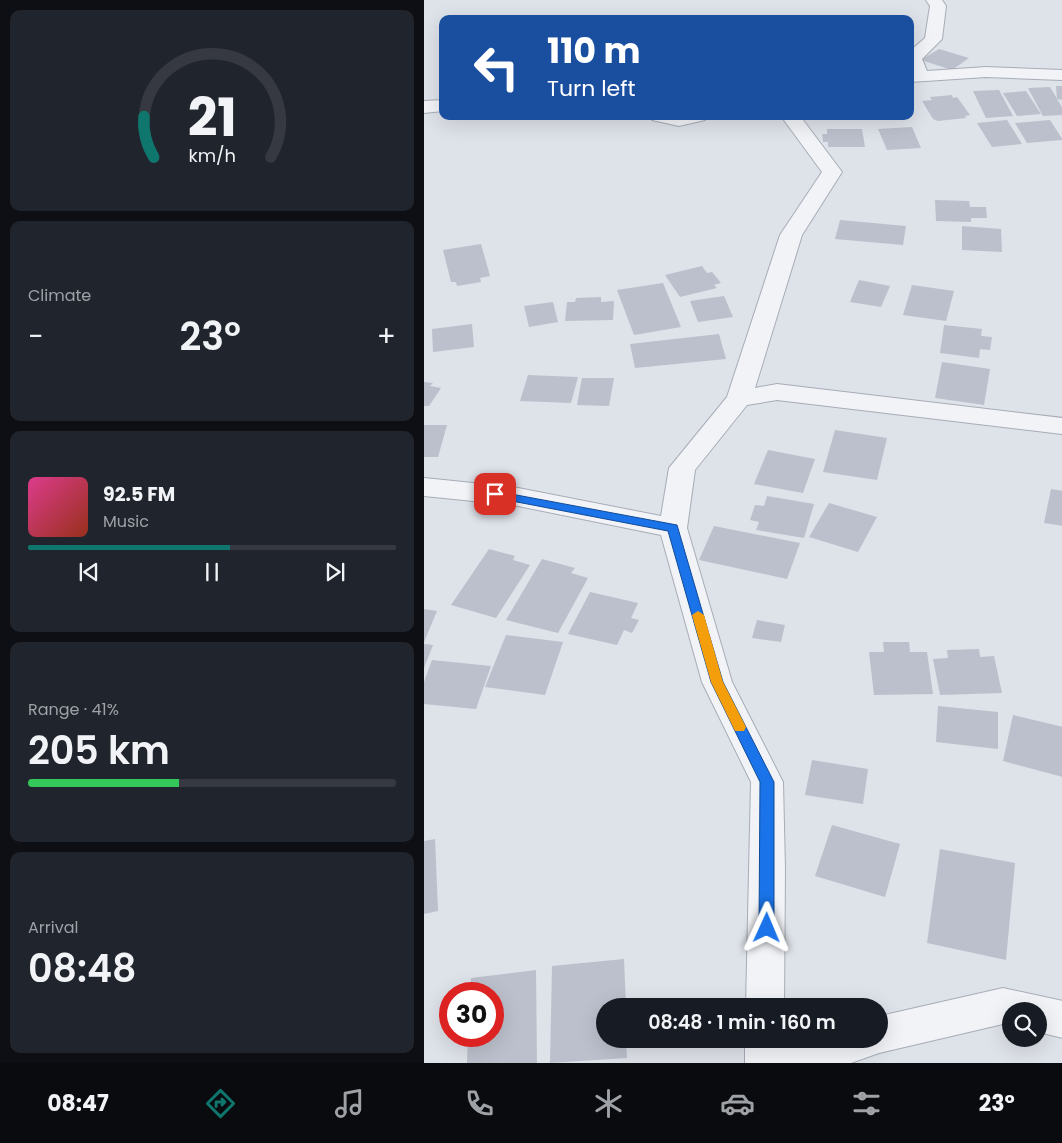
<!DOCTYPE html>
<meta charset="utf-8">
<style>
:root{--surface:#171b24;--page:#20242c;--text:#f1f3f6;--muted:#9ea1a6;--line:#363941;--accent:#0f766e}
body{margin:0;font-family:Poppins,sans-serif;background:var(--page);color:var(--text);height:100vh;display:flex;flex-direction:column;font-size:19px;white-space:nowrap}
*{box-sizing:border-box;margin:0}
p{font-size:16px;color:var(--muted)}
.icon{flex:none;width:28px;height:28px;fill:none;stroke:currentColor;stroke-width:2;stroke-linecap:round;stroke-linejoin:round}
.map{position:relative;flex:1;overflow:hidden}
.details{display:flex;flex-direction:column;gap:10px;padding:10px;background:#0d0f14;width:424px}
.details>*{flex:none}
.hud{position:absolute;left:15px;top:15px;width:475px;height:105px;border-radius:10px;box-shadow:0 5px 20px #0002;background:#1a4fa0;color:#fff;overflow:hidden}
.controls{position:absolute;left:578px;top:1002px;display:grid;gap:10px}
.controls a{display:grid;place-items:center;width:45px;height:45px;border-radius:50%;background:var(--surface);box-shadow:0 5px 20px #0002;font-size:25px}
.speed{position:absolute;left:15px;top:982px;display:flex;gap:10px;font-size:25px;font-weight:700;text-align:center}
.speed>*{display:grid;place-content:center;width:65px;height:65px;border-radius:50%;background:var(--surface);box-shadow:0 5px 20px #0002;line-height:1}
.speed .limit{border:8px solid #d22;background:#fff;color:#111}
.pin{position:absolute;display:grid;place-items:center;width:42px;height:42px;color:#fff;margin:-21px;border-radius:10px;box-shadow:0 2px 8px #0006}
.me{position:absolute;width:55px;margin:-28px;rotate:1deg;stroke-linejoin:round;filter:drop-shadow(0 0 4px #0008)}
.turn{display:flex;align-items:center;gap:18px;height:105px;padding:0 25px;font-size:22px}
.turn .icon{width:65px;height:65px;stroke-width:2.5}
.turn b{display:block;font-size:35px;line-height:42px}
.big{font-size:38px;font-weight:600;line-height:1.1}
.details .tile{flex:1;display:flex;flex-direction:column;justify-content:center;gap:8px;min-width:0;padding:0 18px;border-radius:10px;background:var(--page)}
.details .dial{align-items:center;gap:0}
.dial svg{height:130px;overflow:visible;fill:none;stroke:var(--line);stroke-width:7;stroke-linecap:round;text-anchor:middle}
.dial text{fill:var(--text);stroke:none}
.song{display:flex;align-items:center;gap:15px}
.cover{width:60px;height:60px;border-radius:8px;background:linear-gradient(135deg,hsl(330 70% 55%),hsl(10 70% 35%))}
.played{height:5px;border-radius:2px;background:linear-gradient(90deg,var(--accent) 55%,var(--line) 55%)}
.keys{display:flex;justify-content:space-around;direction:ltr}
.heat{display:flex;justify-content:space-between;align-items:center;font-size:28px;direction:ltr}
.charge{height:8px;border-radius:4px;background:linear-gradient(90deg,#34c759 41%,var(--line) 0)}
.trip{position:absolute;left:172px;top:998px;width:292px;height:50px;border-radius:25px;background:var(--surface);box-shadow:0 5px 20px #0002;font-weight:600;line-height:50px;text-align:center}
.dock{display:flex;height:80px;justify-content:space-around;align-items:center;background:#090b0e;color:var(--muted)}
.dock .icon{width:35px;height:35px}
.dock .active{color:var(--accent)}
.dock b{font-size:22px;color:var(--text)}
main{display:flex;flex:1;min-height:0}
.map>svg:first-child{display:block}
.building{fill:#bbc0cc}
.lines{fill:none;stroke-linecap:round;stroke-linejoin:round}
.minor-casing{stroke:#a7acb7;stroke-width:2}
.minor{fill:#f1f3f7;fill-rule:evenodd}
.route{fill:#1a73e8;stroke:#114b97}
.slow{fill:#f59e0b}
</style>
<main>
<section class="details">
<div class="tile dial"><svg viewBox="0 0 100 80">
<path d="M14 69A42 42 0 1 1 86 69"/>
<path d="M14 69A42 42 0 0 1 8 44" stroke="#0f766e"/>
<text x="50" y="56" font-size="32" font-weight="700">21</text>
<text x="50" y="72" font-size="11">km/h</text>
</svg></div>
<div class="tile"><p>Climate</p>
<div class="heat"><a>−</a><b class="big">23°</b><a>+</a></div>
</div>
<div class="tile">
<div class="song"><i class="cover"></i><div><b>92.5 FM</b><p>Music</p></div></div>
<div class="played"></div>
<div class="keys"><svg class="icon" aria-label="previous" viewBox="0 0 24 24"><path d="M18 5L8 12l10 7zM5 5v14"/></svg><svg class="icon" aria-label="pause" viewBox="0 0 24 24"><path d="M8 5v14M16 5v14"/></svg><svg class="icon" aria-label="next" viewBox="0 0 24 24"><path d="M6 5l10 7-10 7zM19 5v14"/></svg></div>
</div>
<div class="tile"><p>Range · 41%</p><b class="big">205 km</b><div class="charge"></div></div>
<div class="tile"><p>Arrival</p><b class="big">08:48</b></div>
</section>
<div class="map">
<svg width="639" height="1063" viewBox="0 0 639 1063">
<rect width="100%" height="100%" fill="#dee2e9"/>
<g class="building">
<polygon points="515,49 545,58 528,70 497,60"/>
<polygon points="632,86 639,86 639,100 633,99"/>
<polygon points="626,87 639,109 639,115 619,116 604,88"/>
<polygon points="575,90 589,116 562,118 549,91"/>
<polygon points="602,91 617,114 593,116 579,93"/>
<polygon points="528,95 529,98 533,97 546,115 541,116 542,118 514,121 509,119 498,101 508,100 506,97"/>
<polygon points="583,120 598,144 568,147 553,123"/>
<polygon points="626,120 639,140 603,143 591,123"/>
<polygon points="488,127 497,148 463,150 454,129"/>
<polygon points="403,129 438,129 441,147 404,147 404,142 399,142 398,134 403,134"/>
<polygon points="511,200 545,201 546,207 562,207 563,218 547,218 547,222 512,221"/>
<polygon points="416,220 482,226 479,245 411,239"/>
<polygon points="538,226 577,229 578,252 538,250"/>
<polygon points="57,244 66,276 56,278 57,282 33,286 32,282 27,282 19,250"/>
<polygon points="278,266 283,273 288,272 297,283 290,285 293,288 256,297 241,275"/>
<polygon points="435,280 466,286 457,307 426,302"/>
<polygon points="239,283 257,327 210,335 193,290"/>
<polygon points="488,285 530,291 522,321 479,315"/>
<polygon points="300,296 309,317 274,322 266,301"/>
<polygon points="177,297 177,302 190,301 189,320 141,321 143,302 151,302 152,298"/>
<polygon points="129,302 134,322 105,327 100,306"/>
<polygon points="48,324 50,347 9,352 8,329"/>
<polygon points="520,325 558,329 557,336 568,337 566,350 556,349 555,358 516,353"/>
<polygon points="295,334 302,359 211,368 206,344"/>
<polygon points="518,362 566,369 560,405 511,398"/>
<polygon points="104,375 154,377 147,403 96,401"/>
<polygon points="158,378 190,378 185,406 153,405"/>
<polygon points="0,382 9,383 6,386 17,388 5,406 0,406"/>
<polygon points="0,425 23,425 14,457 0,457"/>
<polygon points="411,430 463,438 453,480 399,472"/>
<polygon points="344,450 391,459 379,493 330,484"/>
<polygon points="627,489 639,491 639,526 620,523"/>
<polygon points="343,496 390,504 380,538 332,530 335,522 326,520 331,505 340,506"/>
<polygon points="405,503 453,517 434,552 385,537"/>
<polygon points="290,526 376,543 363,579 275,560"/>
<polygon points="65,549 91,556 89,560 106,565 72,618 27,605"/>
<polygon points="118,559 151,568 147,573 164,578 134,633 82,620"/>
<polygon points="166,592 214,603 207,618 215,620 208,633 200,630 193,645 144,634"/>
<polygon points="0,609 13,611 0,642"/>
<polygon points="333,620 361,625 357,642 328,638"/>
<polygon points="82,635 139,642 121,695 61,687"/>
<polygon points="459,642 485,642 486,652 503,652 509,694 450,695 445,652 460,652"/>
<polygon points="0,644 9,645 0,668"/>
<polygon points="555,649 556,657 570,656 578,693 516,695 509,659 524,658 523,650"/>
<polygon points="8,660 67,666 52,709 0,704 0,682"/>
<polygon points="514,706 574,712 574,749 512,742"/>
<polygon points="589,715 639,727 639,777 579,761"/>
<polygon points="388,760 444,769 439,804 381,795"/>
<polygon points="408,825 476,844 461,897 391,876"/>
<polygon points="11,839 14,911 0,914 0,841"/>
<polygon points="516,849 591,863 582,960 503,943"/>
<polygon points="200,959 202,1006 181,1006 181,1039 202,1039 203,1058 126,1063 128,966"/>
<polygon points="112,970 113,1063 43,1063 44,1036 69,1036 69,994 46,994 47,978"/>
</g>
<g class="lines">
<defs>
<g id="minor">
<polygon points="502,0 518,0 522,6 518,39 498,59 503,71 562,67 639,70 639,80 562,77 486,82 486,51 501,38 506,6"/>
<polygon points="19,100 19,111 0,113 0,101"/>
<polygon points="226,116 283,116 281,120 255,126 228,120"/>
<polygon points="357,116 376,116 418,172 378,235 331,388 353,384 639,418 639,434 353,400 323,405 271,470 263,528 308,682 359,782 361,870 360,1006 322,1006 327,782 278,682 237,535 89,505 0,496 0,478 89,487 237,516 245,468 303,397 356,235 398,172"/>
<polygon points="579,988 639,1001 639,1038 614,1032 614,1011 586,1011 586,1026 579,1024 455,1053 427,1063 321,1063 321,1039 359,1039 359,1046 381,1039 456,1039 456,1016"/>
</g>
</defs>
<use href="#minor" class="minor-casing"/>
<use href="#minor" class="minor"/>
</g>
<polygon class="route" points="71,491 253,525 299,682 350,782 350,928 348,933 343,935 337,933 335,928 336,782 287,682 244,531 67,497 66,494"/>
<polygon class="slow" points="274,611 280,615 299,682 322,727 320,731 311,731 287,682 268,615"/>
</svg>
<div class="controls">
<a><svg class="icon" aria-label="search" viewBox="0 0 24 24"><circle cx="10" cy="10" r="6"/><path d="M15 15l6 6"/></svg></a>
</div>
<div class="speed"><div class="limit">30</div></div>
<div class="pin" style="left:71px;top:494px;background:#d93025"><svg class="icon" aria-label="arrive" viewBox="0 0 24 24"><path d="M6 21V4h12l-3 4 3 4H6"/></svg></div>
<svg class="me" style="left:343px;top:928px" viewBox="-20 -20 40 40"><path d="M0-17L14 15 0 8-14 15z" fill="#1a73e8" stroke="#fff" stroke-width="4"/></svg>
<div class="trip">08:48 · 1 min · 160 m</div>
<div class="hud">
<div class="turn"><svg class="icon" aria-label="left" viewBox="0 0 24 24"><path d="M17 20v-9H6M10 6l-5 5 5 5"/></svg><div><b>110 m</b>Turn left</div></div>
</div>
</div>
</main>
<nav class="dock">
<b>08:47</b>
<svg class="icon active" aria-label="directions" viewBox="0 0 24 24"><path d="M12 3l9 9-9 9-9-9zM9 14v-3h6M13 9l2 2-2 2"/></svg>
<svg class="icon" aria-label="music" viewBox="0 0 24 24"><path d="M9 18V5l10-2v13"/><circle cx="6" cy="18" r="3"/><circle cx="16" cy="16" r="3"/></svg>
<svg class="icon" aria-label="phone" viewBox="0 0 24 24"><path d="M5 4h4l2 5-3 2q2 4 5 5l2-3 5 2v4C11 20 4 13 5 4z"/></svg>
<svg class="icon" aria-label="climate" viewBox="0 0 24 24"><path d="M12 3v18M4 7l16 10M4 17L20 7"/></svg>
<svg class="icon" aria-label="car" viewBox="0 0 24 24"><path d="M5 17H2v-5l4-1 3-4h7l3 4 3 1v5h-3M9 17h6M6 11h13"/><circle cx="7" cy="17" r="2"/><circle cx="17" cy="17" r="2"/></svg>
<svg class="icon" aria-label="filters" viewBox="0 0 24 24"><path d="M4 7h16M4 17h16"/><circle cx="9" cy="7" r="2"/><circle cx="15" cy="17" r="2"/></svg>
<b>23°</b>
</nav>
